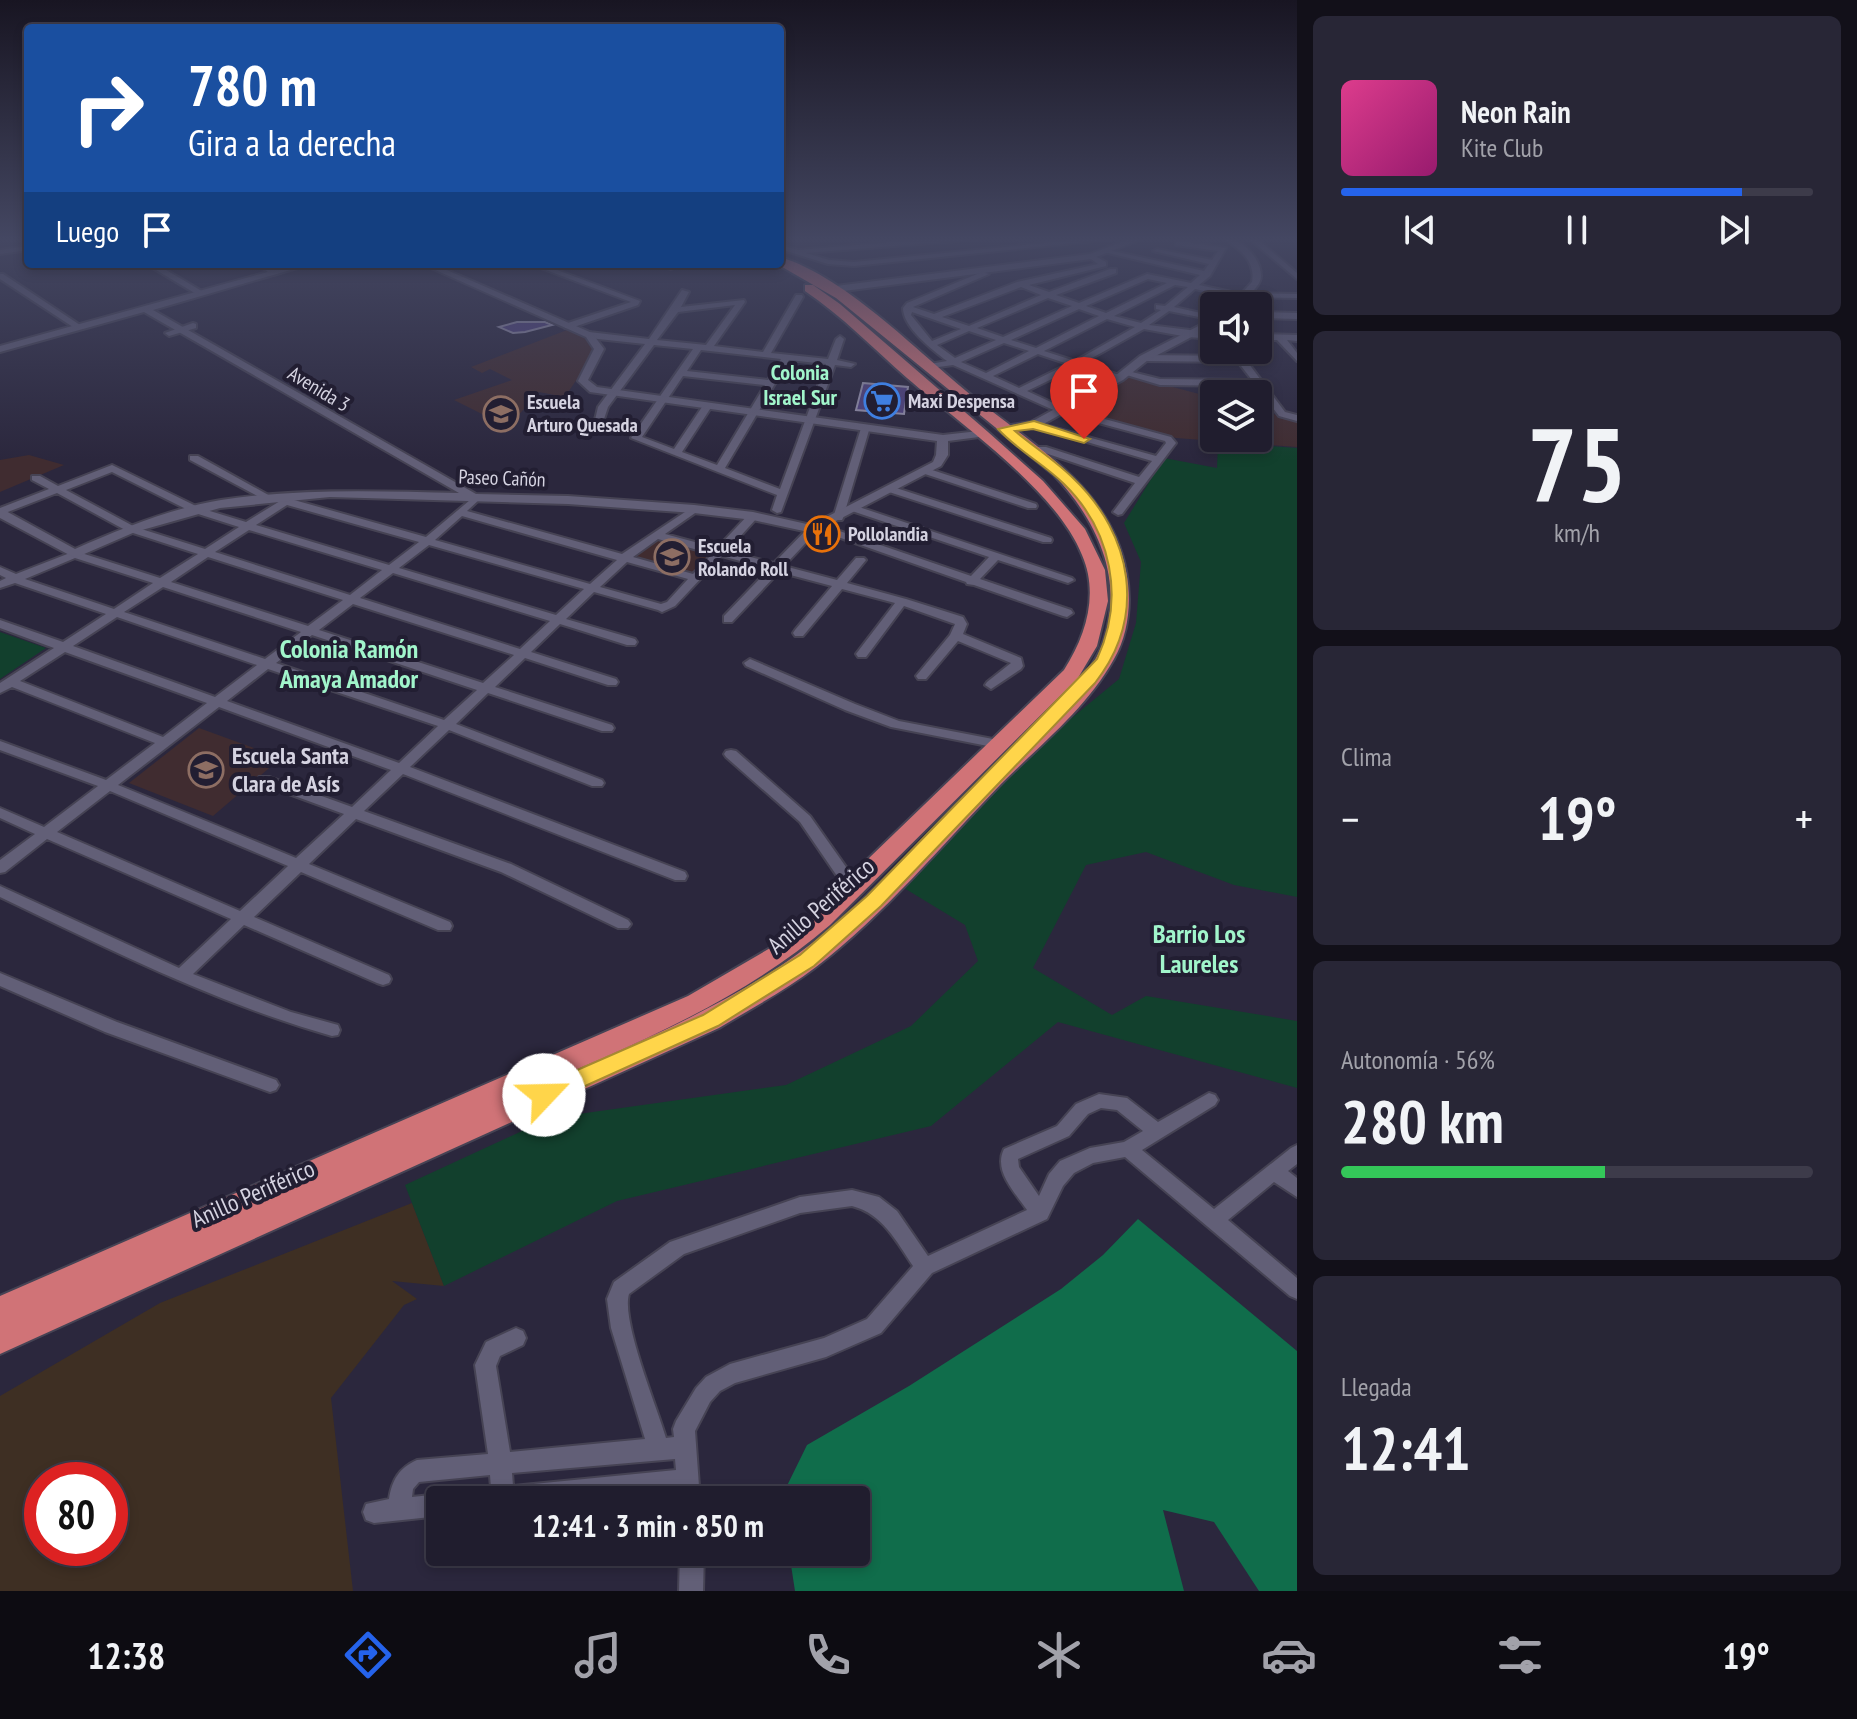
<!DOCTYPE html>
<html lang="es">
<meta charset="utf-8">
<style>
:root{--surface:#201d2e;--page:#282636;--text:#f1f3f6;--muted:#a2a2aa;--line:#3d3b4a;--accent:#2563eb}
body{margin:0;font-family:"PT Sans Narrow",sans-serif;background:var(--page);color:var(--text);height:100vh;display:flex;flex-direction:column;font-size:30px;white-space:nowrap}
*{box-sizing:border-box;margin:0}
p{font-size:26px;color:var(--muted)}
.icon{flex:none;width:44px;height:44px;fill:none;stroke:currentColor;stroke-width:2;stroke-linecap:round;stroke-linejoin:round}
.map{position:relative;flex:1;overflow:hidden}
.sheet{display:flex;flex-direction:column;gap:16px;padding:16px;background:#121019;width:560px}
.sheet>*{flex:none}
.top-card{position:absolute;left:24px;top:24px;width:760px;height:244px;border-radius:8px;box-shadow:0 4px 12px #0003,0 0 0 2px var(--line);background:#1a4fa0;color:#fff;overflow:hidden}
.controls{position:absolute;left:1200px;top:292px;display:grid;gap:16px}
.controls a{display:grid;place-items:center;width:72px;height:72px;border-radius:8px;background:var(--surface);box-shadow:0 4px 12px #0003,0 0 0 2px var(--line);font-size:40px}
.speed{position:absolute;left:24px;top:1462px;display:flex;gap:16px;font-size:40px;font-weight:700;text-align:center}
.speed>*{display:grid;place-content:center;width:104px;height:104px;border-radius:50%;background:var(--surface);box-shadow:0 4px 12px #0003,0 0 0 2px var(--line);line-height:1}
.speed .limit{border:12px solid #d22;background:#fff;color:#111}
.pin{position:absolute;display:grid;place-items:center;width:68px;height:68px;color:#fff;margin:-82px -34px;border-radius:50% 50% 50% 0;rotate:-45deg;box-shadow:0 0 8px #0007}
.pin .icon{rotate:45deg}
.me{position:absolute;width:88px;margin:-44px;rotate:66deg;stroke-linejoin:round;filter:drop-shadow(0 0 6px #0008)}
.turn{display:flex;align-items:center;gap:28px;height:168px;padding:0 32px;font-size:36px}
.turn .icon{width:104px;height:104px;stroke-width:2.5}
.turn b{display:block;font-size:56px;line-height:68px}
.then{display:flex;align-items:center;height:76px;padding:0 32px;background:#0003;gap:16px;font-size:30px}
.big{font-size:60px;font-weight:800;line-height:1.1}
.sheet .tile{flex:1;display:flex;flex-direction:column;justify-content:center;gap:12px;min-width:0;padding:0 28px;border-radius:12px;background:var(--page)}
.sheet .dial{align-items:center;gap:0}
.dial b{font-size:104px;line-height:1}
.song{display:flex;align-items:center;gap:24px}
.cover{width:96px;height:96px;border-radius:12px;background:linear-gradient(135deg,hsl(330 70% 55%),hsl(320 70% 35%))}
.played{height:8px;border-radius:4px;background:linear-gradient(90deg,var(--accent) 85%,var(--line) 85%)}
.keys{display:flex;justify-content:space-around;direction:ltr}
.heat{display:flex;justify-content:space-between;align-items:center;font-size:44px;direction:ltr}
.charge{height:12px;border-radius:6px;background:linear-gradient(90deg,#34c759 56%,var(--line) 0)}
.trip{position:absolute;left:426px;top:1486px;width:444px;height:80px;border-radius:8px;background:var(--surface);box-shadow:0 4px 12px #0003,0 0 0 2px var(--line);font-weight:800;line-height:80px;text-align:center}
.tab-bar{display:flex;height:128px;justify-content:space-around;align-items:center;background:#0d0c12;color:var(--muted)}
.tab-bar .icon{width:56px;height:56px}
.tab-bar .selected{color:var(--accent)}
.tab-bar b{font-size:36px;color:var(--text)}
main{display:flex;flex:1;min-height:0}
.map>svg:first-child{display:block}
.industrial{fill:#3e2f23;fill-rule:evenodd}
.education{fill:#402c30}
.green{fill:#12402d}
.forest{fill:#106d4b}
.building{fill:#50427f;stroke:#9591ab;stroke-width:2}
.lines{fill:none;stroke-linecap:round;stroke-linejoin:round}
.minor-casing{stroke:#464354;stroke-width:4}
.tertiary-casing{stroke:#464354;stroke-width:4}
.trunk-casing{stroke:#464354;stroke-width:4}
.minor{fill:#625f77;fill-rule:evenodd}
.tertiary{fill:#625f77;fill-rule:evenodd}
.trunk{fill:#d07377;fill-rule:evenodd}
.route{fill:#ffd54a;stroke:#a68a30;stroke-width:2}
.labels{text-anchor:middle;stroke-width:8;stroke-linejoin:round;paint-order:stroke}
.far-street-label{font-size:20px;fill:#d5d3e1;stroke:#221e32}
.far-poi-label{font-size:20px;font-weight:bold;fill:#d5d3e1;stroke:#221e32;text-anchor:start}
.far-neighbourhood-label{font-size:22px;font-weight:bold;fill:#a1f5cb;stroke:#221e32}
.poi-label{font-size:24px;font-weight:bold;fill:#d5d3e1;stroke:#221e32;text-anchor:start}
.street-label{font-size:24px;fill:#d5d3e1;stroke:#221e32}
.neighbourhood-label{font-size:26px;font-weight:bold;fill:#a1f5cb;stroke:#221e32}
</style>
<main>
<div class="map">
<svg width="1297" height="1591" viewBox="0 0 1297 1591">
<rect width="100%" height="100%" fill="#2b273d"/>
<path class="industrial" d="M412 1203 444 1286 392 1281 417 1299 404 1305 331 1398 353 1591H0V1396L160 1303ZM42 1480H110V1548H42Z"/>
<g class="education">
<polygon points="567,330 589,339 597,349 565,397 539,392 508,427 454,400 512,380 490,369 482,373 471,367"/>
<polygon points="1128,375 1214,398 1214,438 1258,438 1258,409 1277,415 1281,419 1297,420 1297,447 1176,438 1072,410"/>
<polygon points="29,455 64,465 0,492 0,460"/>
<polygon points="660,538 716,554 693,579 627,560"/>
<polygon points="199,728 281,758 213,816 129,783"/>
</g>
<g class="green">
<polygon points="1218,442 1297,448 1297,897 1234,885 1146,852 1086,865 1033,968 1112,1015 1146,996 1297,1021 1297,1088 1058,1022 931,1126 617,1201 444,1286 405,1185 550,1118 786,1085 911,1026 978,961 965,925 899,885 1057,730 1119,679 1136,623 1141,562 1124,523 1164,458 1217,468"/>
<polygon points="0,632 46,648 0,679"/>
</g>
<polygon class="forest" points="1138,1219 1297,1351 1297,1591 1259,1591 1214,1522 1163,1510 1184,1591 795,1591 789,1552 856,1552 856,1500 780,1500 807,1445 909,1386 1061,1289 1103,1255"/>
<g class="building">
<polygon points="517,322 545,322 552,325 525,332 513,333 499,327"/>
<polygon points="863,383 908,387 904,414 856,410"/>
</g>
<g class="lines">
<defs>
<g id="minor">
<polygon points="952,237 985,237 981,239 806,253 829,260 854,262 1105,237 1132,237 854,266 828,264 780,249 780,245 798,250"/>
<path d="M1222 237C1240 237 1261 257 1261 276 1261 283 1256 287 1252 293L1297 294V298L1248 297 1239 306H1230L1238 298 1195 289 1174 307 1214 316V320L1169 311 1149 325 1214 333V339L1188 337 1144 329 1083 363 1122 376V380L1077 367 1027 391 1064 408 1171 437 1176 443 1122 514 1118 515 1113 512 1135 483 1045 453H1031L1026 450 1031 447H1046L1139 477 1152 461 1029 425 1034 422 1156 456 1166 443 1165 441 1058 412 953 365 924 369V365L947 361C931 349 903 327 903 308L907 303 982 272 989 274 913 307 934 314 1017 282 1098 264 1087 256 1091 254 1106 262V266L1029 285 1049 292 1110 269H1116V273L1056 295 1079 303 1147 274 1191 283 1200 275 1104 252 1108 250 1204 271 1209 264 1153 251 1157 249 1212 260 1218 251 1176 245V241H1179L1226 248 1210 276 1199 285 1241 294 1252 282C1256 260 1238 248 1222 237ZM1148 279 1167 283 1106 313 1086 306ZM1175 285 1188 287 1165 306 1156 305V309L1161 310 1141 323 1114 316ZM1021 287 1041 295 969 326 942 317ZM1048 298 1072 306 1003 337 977 328ZM1079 309 1099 316 1036 348 1011 340ZM912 312 961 329 932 341 911 315ZM1107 319 1135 327 1075 361 1044 351ZM969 331 996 340 955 358 937 345ZM1004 343 1029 351 986 373 961 362ZM1038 354 1068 364 1019 388 993 376Z"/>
<polygon points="1247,237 1255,237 1297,273 1297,279"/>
<polygon points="28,246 28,250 0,254 0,250"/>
<polygon points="146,264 156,264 205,293 198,295"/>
<polygon points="257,264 266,264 279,273 272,275"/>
<polygon points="530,264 541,264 640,301 638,305 571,328 565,328 565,324 631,302"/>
<polygon points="655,264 668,264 675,267 671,269"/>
<polygon points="0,274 3,274 83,327 76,329 0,279"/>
<path d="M682 290 689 292 681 307 744 300 745 302 714 346 763 352 796 295H802L803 297 771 353 828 359 836 339 840 336 844 339 837 360 855 364 851 367 835 365 781 512 777 513 772 510 777 495 631 438 693 349 654 345 608 407 603 422 595 420 598 407 645 344 589 338 585 335 589 332 649 339ZM735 305 706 345 657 340 678 312ZM701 350 781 359 768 380 687 371ZM789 360 826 364 780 489 725 468ZM683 376 765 385 717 465 682 452 712 406 710 404H704L674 449 642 437Z"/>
<polygon points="193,323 196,324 196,328 169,336 165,333"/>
<polygon points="1258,334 1297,335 1297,341 1287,340 1297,353 1297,361 1277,340 1258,340"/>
<polygon points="1234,352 1240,352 1285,412 1297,415 1297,421 1279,416 1256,386 1160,385 1120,373 1124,370 1160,379 1252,380 1238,362 1144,361 1140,358 1144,355 1234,356"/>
<polygon points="862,425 870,427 843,518 842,520 834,520 833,518"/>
<polygon points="190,456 198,456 272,497 271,499 263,499 190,460"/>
<path d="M112 465 200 508 246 522 293 493 298 496 294 500 426 537 476 495 481 498 467 511 622 554 694 506 699 509 698 511 665 534 717 548 749 514H757V518L727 551 774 563 809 527 819 524 971 576 989 557 852 511 851 509 856 506 1072 578 1074 580 1068 583 998 560 980 579 1071 610 1073 613 1067 617 1063 616 974 585 967 584 966 582 818 530 784 566 837 580 856 558H864L866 560 847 583 906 599 963 617 967 624 963 634 1021 658 1023 666 1021 669 991 689 985 685 987 682 1011 663 958 641 926 679H918L916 676 950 635 955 624 904 606 866 657H858L856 654 895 603 842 589 803 636H795L793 633 795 630 832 586 779 572 732 622H724V616L769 569 722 556 675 606 662 612 658 610 594 592 566 619 635 639 637 642 635 645H627L560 624 531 652 616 679 618 682 616 685H608L525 658 495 687 612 725 614 728 612 731H602L488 693 456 724 602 780 604 783 602 786H592L449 730 410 767 685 872 687 876 685 880H675L403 774 364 811 511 864 628 920 631 924 628 928H618L501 872 356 819 309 864 450 922 452 926 450 930H438L301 872 254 917 389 975 391 979 389 983 383 985 377 983 244 925 193 974 291 1012 338 1025 340 1030 338 1035 332 1036C216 1003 109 949 0 897V886L179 968 231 919 47 839 5 872 0 873V860L35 834 0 818V808L44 827 98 786 0 750V741L106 780 155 743 12 687 0 693V683L54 648 0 628V620L63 642 106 614 15 583 0 588V581L6 578 0 575V567L16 574 75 551 160 578 198 554 127 531 57 493 0 515V508L49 489 32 480V476H40L58 486ZM112 472 192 512 239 527 205 549 135 527 66 490ZM287 505 419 542 389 565 256 525ZM462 516 617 560 590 584 435 540ZM249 530 382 570 350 595 215 552ZM658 539 712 554 693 574 633 557ZM429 545 584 589 556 615 399 568ZM208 557 343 600 308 626 171 582ZM75 558 153 583 114 609 25 579ZM627 562 688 579 667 602 661 604 600 587ZM393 573 550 621 520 649 360 598ZM163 587 301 632 265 659 124 612ZM353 604 514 655 483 683 319 630ZM117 617 257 665 215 697 73 646ZM312 635 477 690 444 720 276 663ZM65 652 207 703 163 737 20 681ZM268 669 438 726 399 763 227 701ZM219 707 391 770 352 807 269 777H259L257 780 259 783 344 814 296 858 118 785ZM110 791 288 866 240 911 57 832Z"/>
<polygon points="926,468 1036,504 1037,506 1036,508 1028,508 922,473 921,471"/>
<polygon points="893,487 1051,538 1052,540 1051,542 1043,542 889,492 889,488"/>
<polygon points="750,659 855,704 899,721 998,740 1005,744 998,748 891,727 845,710 746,666 744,663"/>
<polygon points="731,750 736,751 810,816 858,884 861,888 858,892 848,892 800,822 726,757 724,754 726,751"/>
<polygon points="0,973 117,1022 276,1080 279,1085 276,1090 270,1092 105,1032 0,986"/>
<path d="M1209 1093 1215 1095 1218 1100 1215 1105 1142 1150 1214 1209 1291 1148 1297 1145V1164L1288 1171 1297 1178V1197L1274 1182 1228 1220 1297 1278V1299L1290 1296 1125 1157 1093 1163 1074 1173 1063 1186 1047 1219 932 1273 881 1333 826 1357 735 1383 720 1391 710 1402 695 1431 700 1500H678L677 1492 597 1500H473L476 1492 491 1488 490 1475 419 1482 413 1489 412 1497 440 1494 448 1497 449 1500H440V1516L374 1523 366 1520 363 1512 366 1504 389 1499C392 1480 399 1468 417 1460L488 1454 475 1365 486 1342 516 1328 523 1331 526 1338 523 1345 500 1356 496 1366 510 1452 645 1439 611 1328 607 1299 614 1282 670 1242 800 1197 852 1190 879 1197 897 1211 928 1256 1027 1210C1015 1192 993 1171 1004 1149L1057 1126 1076 1104 1099 1094 1127 1098 1158 1122ZM1101 1108 1117 1110 1143 1131 1124 1142 1090 1148 1060 1161 1049 1174 1039 1196 1019 1167 1018 1159 1069 1136 1088 1114ZM852 1206C883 1214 896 1241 913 1266L867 1319 824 1338 730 1364 706 1377 696 1388 676 1421 673 1429 674 1437 666 1438C657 1407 621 1321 629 1294L684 1254 800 1213ZM675 1459 676 1470 513 1486 512 1473Z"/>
<polygon points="680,1552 704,1552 703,1591 679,1591"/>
</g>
<g id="tertiary">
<polygon points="1135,237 1147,237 1091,259 836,292 831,289 836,286 1090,254"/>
<path d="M297 264H311L153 310 476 494 568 496 694 505 753 512 811 525 933 462 936 455 937 441 590 392 578 381 594 349 586 337 422 264H433L592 333 604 349 588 380 597 387 943 435 979 431 985 434 979 437 948 441V455L941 466 813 533 753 520 694 513 568 504 330 497 220 508 135 532 75 558 0 518V509L4 510 75 549C120 529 172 508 221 500 300 488 379 491 459 493L144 312 0 352V346Z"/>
<polygon points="1258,312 1297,313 1297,319 1258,318"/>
<polygon points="1214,318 1214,325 1148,360 1123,380 1038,427 1004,432 999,429 1004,426 1031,422 1115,376 1140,356"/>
</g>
<path id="trunk" d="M780 257C849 278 922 357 980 402 1039 449 1111 491 1126 571 1132 600 1129 633 1114 659 1087 708 1040 745 1001 784 941 846 885 914 816 967 786 990 752 1008 719 1028L0 1354V1296L688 996 772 947 812 913 1064 670C1086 636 1099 594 1082 555 1057 491 959 423 907 378 873 348 842 316 805 291V285H813L840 304 988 432 1043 481 1085 529 1105 570 1108 601 1097 646 1078 678 830 925C728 1013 597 1059 475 1113 573 1070 674 1032 765 976 850 924 915 846 984 776 1022 738 1086 693 1104 640 1124 579 1097 520 1054 475L836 298 777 264H780Z"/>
</defs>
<use href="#minor" class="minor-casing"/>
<use href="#tertiary" class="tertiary-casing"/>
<use href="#trunk" class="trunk-casing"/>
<use href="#minor" class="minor"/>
<use href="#tertiary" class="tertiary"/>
<use href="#trunk" class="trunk"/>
</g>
<linearGradient id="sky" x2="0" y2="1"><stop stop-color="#181522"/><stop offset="0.52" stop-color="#444762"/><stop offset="1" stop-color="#444762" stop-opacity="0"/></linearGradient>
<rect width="1297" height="460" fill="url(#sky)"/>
<path class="route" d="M1034 421 1090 439 1084 443 1033 429 1015 431C1034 447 1056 461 1073 478 1133 535 1147 617 1095 683L881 906 814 966 718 1026 552 1101 544 1104 536 1101 533 1095 536 1088 703 1015 800 955 867 896 1097 659C1125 599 1112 531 1064 484 1044 464 1017 450 998 429Z"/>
<defs>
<symbol id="supermarket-ring" viewBox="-11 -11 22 22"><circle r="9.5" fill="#221e32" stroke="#3f7fe0" stroke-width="1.5"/><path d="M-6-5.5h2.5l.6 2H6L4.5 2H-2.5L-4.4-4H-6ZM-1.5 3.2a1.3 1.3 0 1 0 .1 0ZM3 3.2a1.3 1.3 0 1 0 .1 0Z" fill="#3f7fe0"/></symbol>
<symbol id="school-ring" viewBox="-11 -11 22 22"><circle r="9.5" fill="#221e32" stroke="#8d6e63" stroke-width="1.5"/><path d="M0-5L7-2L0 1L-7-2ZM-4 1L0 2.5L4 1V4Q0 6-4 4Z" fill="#8d6e63"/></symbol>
<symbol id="restaurant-ring" viewBox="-11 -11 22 22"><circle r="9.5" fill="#221e32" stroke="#e8710a" stroke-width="1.5"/><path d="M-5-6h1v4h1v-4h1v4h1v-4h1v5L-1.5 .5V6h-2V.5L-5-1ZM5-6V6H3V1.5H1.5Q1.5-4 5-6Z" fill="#e8710a"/></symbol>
</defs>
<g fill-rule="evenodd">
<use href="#supermarket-ring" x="862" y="381" width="40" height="40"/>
<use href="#school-ring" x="481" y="394" width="40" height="40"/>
<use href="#restaurant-ring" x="802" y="514" width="40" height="40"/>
<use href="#school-ring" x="652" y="537" width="40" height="40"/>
<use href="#school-ring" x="186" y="750" width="40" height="40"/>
</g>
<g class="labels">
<g class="far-street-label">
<text transform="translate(319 389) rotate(31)" y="7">Avenida 3</text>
<text transform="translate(502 478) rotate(2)" y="7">Paseo Cañón</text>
</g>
<g class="far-poi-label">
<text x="908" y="408">Maxi Despensa</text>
<text x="527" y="409">Escuela<tspan x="527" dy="23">Arturo Quesada</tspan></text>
<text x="848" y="541">Pollolandia</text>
<text x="698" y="553">Escuela<tspan x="698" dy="23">Rolando Roll</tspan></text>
</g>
<g class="far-neighbourhood-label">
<text x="800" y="380">Colonia<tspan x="800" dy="25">Israel Sur</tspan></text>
</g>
<g class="poi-label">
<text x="232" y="764">Escuela Santa<tspan x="232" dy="28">Clara de Asís</tspan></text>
</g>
<g class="street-label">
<text transform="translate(821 906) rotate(-41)" y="8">Anillo Periférico</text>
<text transform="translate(253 1194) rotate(-24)" y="8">Anillo Periférico</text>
</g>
<g class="neighbourhood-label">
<text x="349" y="658">Colonia Ramón<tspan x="349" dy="30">Amaya Amador</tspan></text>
<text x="1199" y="943">Barrio Los<tspan x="1199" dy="30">Laureles</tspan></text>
</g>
</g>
</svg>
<div class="controls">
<a><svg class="icon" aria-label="sound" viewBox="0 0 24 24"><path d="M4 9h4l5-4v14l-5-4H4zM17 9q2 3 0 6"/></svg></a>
<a><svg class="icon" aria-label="layers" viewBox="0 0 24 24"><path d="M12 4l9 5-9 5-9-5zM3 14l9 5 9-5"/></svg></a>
</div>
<div class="speed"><div class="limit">80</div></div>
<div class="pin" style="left:1084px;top:439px;background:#d93025"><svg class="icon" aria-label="arrive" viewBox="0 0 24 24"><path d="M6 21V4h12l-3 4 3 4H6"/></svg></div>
<svg class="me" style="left:544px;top:1095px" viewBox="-20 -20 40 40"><circle r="19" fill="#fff"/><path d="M0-13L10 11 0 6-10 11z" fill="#ffd54a"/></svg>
<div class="trip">12:41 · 3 min · 850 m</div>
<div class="top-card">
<div class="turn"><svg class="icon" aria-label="right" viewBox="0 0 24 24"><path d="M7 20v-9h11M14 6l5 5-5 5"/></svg><div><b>780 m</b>Gira a la derecha</div></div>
<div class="then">Luego<svg class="icon" aria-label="arrive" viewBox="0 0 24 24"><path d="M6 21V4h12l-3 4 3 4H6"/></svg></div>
</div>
</div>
<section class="sheet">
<div class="tile">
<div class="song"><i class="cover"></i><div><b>Neon Rain</b><p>Kite Club</p></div></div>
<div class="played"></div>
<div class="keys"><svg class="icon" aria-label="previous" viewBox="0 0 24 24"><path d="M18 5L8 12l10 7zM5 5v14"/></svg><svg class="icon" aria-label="pause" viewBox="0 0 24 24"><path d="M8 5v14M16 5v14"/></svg><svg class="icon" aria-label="next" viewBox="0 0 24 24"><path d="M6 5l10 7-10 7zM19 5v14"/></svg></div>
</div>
<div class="tile dial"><b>75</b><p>km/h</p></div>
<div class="tile"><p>Clima</p>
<div class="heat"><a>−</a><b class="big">19°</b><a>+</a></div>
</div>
<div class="tile"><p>Autonomía · 56%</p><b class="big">280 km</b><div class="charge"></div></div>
<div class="tile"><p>Llegada</p><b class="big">12:41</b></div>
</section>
</main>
<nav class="tab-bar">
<b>12:38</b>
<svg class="icon selected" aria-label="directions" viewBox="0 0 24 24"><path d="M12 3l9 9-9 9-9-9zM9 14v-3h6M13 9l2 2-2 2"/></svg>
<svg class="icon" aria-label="music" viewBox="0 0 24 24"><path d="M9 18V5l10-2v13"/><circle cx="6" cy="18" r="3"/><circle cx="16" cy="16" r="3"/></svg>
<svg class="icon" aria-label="phone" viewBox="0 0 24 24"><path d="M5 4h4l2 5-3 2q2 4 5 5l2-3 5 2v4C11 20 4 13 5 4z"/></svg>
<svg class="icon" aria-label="climate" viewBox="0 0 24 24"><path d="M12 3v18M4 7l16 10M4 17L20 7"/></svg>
<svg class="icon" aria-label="car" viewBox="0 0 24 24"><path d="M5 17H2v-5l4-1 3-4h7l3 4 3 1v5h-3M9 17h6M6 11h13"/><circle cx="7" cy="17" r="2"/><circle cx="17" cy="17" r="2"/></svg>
<svg class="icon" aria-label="filters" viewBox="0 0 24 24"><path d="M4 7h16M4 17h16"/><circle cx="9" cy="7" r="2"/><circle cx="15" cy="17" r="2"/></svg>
<b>19°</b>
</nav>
